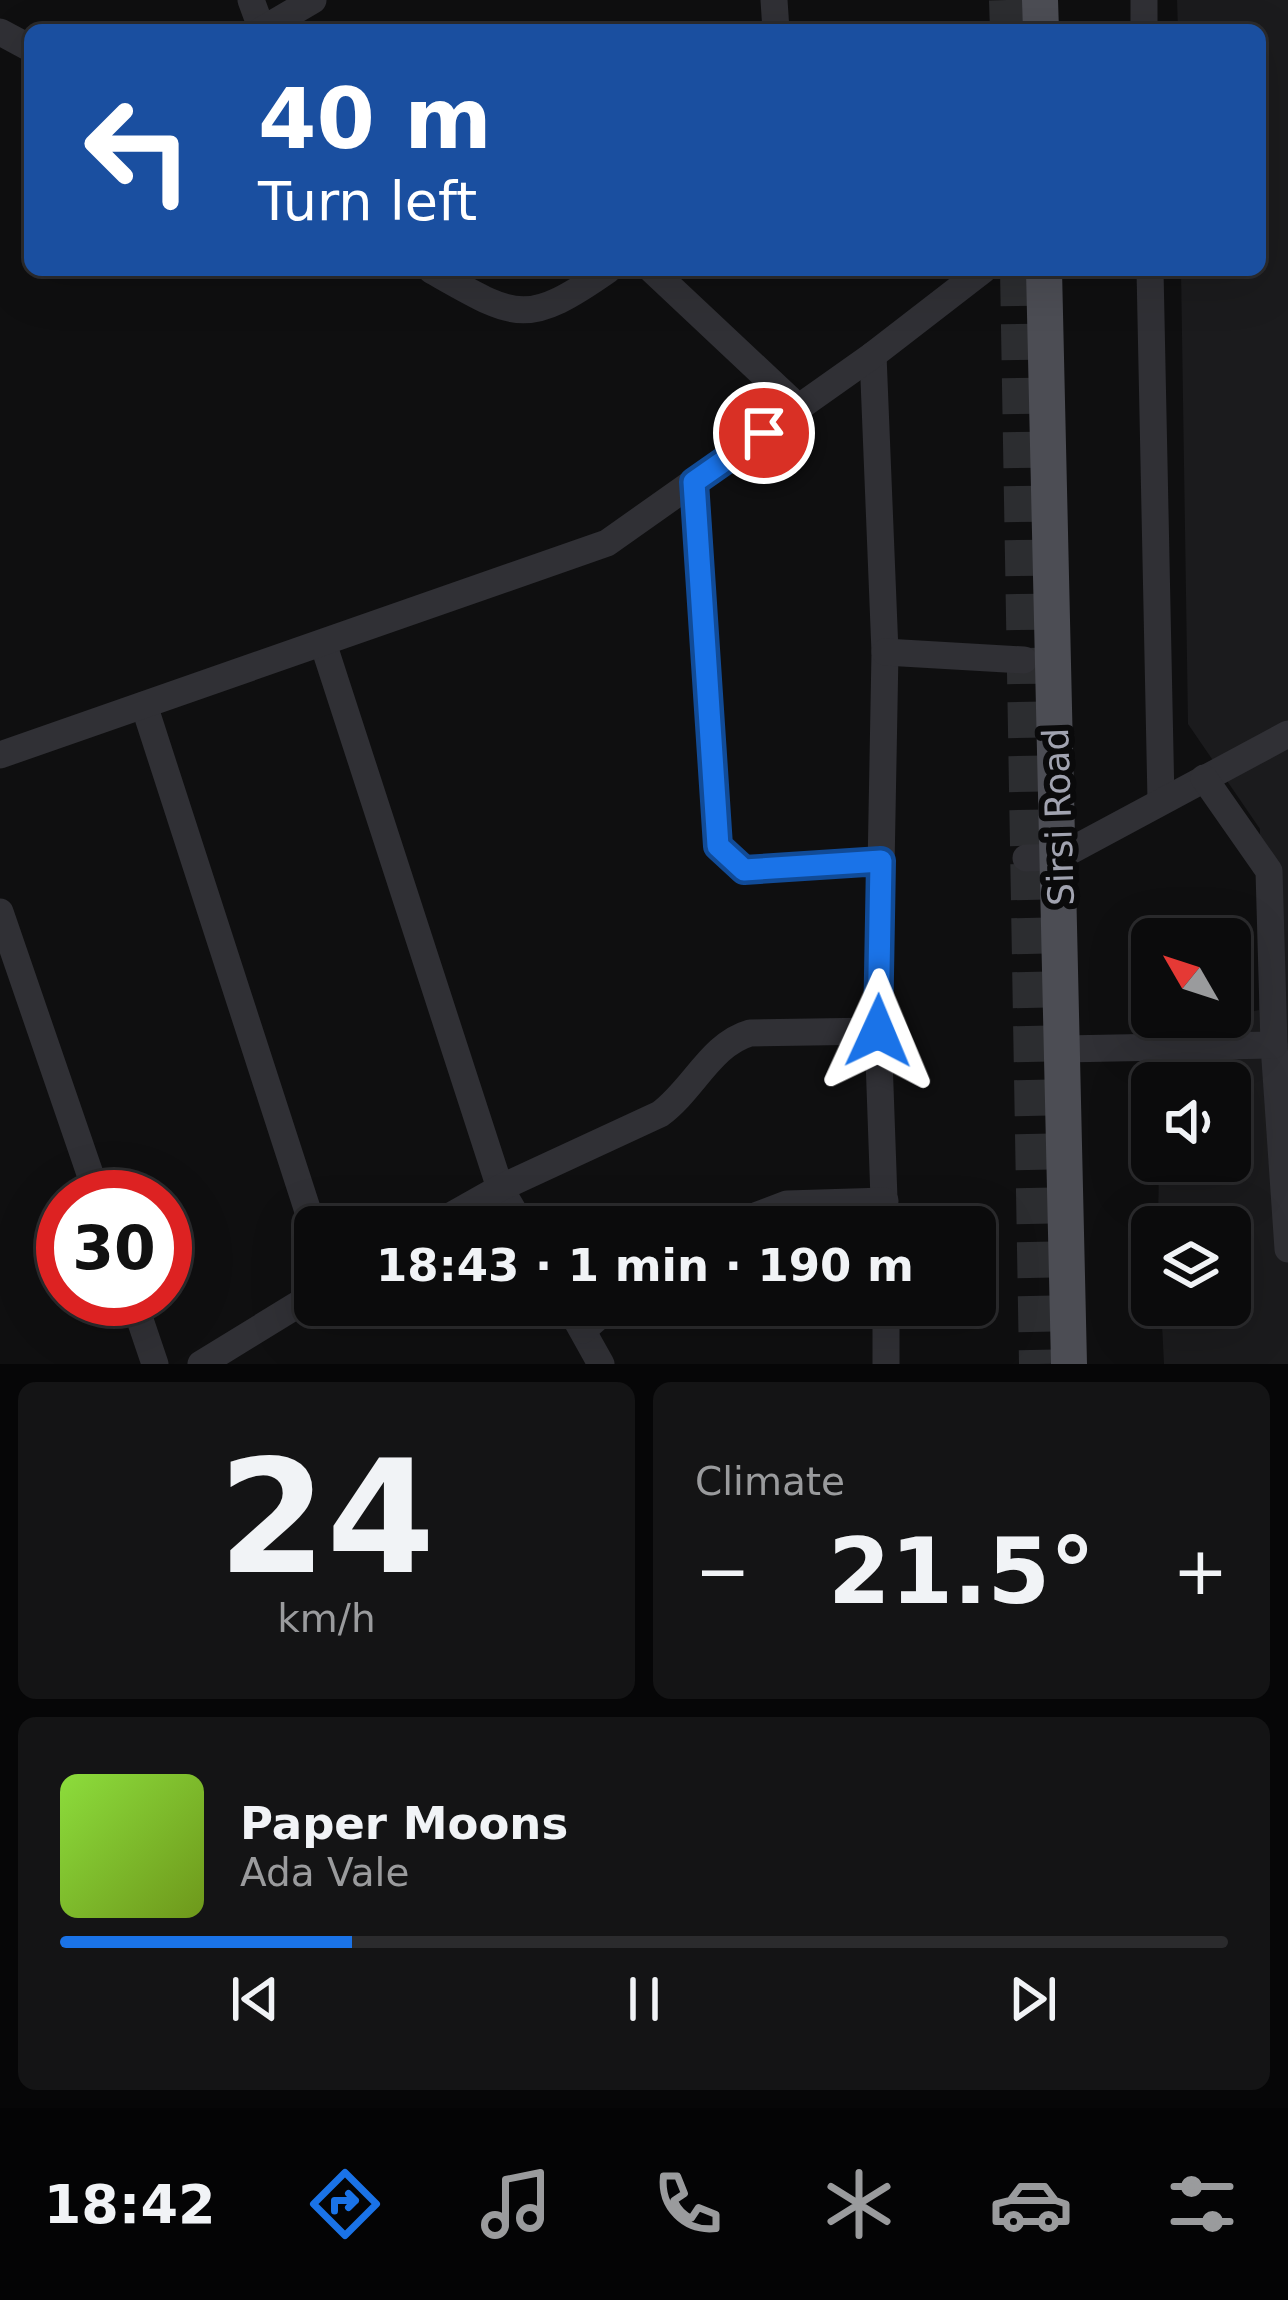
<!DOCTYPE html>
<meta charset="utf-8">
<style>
:root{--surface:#0b0b0c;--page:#141415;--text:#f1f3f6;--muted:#9a9b9d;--line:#2b2b2d;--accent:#1a73e8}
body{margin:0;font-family:"DejaVu Sans",sans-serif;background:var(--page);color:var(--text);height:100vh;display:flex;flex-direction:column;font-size:45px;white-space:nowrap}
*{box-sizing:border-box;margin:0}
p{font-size:39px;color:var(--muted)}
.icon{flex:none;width:66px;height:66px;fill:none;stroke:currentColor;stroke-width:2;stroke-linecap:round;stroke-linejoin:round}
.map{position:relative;height:1364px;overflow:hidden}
.sheet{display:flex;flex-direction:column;gap:18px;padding:18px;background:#060607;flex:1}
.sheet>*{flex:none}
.banner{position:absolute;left:24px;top:24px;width:1242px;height:252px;border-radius:18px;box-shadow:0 12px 48px #0002,0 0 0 3px var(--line);background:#1a4fa0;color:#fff;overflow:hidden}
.needle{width:78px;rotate:309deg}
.tools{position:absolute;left:1131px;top:918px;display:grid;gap:24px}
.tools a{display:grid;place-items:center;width:120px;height:120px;border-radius:18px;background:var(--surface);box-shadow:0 12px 48px #0002,0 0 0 3px var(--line);font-size:60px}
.speed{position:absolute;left:36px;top:1170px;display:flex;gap:24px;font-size:60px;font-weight:700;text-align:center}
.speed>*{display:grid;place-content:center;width:156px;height:156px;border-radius:50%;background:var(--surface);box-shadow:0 12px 48px #0002,0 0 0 3px var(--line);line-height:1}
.speed .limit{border:18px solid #d22;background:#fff;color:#111}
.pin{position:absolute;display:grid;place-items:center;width:102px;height:102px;color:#fff;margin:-51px;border:6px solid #fff;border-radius:50%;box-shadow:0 3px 12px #0007}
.me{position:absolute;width:132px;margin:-66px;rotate:1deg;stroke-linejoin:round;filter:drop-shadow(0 0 9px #0008)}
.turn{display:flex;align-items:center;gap:42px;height:252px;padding:0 36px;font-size:54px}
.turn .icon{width:156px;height:156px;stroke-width:2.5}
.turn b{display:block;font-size:84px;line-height:102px}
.big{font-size:90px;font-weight:800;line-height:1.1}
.sheet .tile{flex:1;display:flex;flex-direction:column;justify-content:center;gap:18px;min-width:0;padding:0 42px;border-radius:18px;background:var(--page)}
.sheet .dial{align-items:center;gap:0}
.dial b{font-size:156px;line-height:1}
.song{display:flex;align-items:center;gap:36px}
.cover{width:144px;height:144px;border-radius:18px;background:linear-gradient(135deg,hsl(90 70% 55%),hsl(80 70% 35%))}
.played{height:12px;border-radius:6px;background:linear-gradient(90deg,var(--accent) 25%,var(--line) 25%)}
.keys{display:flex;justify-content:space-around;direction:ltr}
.heat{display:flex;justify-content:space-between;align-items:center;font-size:66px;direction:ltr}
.sheet .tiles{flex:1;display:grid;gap:18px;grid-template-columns:1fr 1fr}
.tile:last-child{grid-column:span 2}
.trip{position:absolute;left:294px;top:1206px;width:702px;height:120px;border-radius:18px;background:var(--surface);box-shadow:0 12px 48px #0002,0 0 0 3px var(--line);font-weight:800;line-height:120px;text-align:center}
.tab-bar{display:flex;height:192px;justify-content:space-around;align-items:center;background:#040405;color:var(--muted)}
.tab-bar .icon{width:84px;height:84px}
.tab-bar .on{color:var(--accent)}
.tab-bar b{font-size:54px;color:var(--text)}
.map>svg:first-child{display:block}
.built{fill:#1b1b1d}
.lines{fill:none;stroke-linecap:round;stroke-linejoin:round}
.major-tunnel{stroke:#2c2d30;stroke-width:36;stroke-dasharray:36 18;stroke-linecap:butt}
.minor{stroke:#303035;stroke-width:27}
.major{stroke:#4c4d54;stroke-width:36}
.route-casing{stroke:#114b97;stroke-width:30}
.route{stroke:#1a73e8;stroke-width:21}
.labels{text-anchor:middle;stroke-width:12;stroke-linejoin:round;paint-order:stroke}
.street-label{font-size:36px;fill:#a1a3b0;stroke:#0a0a0b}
</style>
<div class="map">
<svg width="1288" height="1364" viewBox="0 0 1288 1364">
<rect width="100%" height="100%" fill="#0f0f10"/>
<polygon class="built" points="1177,0 1288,0 1288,1364 1164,1364 1161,1305 1230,1305 1230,1227 1158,1227 1159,1161 1230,1161 1230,1083 1164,1083 1166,1030 1259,1010 1260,829 1188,724 1181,270 1260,270 1260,30 1178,30"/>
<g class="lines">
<g class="major-tunnel">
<polyline points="1007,0 1008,30"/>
<polyline points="1018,270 1037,1364"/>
</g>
<g class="minor">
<polyline points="251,0 262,30"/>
<polyline points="774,0 776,30"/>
<polyline points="1144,0 1144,30"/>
<polyline points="262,30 313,0"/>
<polyline points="0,32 30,48"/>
<path d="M431 270C516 318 525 328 608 270"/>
<polyline points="652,270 799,408"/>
<polyline points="1150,270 1161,801"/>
<polyline points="873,355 885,652 878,1031 885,1227"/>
<polyline points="695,482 718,846 744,870 881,861"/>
<polyline points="323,643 500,1188 523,1227"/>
<polyline points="885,652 1024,660"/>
<polyline points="144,705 315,1233"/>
<polyline points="0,755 607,543 873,355 983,270"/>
<polyline points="1026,858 1059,857 1288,734"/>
<polyline points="0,912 98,1197"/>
<polyline points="1274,1045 1288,1249"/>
<polyline points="1063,1049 1274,1045 1269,871 1204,778"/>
<path d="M431 1227 500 1188 660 1114C693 1090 711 1044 750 1033L878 1031"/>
<polyline points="726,1227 787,1204 885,1201"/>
<polyline points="133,1299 155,1364"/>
<polyline points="568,1305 601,1364"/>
<polyline points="886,1305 886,1364"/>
<polyline points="583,1330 612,1305"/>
<polyline points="201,1364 315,1294"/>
</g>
<g class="major">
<polyline points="1040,0 1041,30"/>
<polyline points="1044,270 1069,1364"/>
</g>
</g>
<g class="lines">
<defs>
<polyline id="route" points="764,433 694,482 718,846 744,870 881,861 878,1031"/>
</defs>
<use href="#route" class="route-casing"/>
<use href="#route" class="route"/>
</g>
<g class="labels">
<g class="street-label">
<text transform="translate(1058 817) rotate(-92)" y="13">Sirsi Road</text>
</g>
</g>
</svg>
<div class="tools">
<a><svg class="needle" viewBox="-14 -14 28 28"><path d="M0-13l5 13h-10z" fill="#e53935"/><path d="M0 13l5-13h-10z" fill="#9a9b9d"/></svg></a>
<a><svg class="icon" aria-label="sound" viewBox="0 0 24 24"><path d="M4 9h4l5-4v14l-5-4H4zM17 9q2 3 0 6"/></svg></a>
<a><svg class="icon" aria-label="layers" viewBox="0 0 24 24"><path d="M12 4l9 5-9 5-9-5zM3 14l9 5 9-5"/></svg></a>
</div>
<div class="speed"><div class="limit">30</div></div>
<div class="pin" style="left:764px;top:433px;background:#d93025"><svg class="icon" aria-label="arrive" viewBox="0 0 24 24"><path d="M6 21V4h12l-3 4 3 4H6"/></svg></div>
<svg class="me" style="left:878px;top:1031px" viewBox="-20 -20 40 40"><path d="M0-17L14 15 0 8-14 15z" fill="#1a73e8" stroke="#fff" stroke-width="4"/></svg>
<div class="trip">18:43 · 1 min · 190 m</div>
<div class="banner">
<div class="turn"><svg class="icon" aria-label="left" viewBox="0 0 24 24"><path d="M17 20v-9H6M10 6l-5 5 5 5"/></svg><div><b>40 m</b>Turn left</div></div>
</div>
</div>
<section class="sheet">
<div class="tiles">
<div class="tile dial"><b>24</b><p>km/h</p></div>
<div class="tile"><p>Climate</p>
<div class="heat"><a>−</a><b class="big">21.5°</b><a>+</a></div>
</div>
<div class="tile">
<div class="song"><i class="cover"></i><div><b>Paper Moons</b><p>Ada Vale</p></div></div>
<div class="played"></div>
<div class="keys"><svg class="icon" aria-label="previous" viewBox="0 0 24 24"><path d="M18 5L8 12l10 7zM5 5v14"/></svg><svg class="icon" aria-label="pause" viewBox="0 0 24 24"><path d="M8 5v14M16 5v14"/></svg><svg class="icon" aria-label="next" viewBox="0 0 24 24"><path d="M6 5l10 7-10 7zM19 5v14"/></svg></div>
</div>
</div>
</section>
<nav class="tab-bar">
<b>18:42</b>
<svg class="icon on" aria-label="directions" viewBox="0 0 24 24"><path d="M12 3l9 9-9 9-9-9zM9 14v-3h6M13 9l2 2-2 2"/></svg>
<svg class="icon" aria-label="music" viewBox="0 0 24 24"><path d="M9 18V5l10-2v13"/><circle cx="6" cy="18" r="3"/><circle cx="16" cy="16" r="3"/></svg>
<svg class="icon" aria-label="phone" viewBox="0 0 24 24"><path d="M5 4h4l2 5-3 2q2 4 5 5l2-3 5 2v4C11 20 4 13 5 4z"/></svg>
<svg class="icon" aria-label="climate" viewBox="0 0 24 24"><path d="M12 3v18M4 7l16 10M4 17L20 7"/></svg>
<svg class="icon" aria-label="car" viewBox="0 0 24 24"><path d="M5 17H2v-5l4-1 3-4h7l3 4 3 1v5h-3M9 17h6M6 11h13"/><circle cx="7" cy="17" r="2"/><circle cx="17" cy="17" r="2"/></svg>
<svg class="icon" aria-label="filters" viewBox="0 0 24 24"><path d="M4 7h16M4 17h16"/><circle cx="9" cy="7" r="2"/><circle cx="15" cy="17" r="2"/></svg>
</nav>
